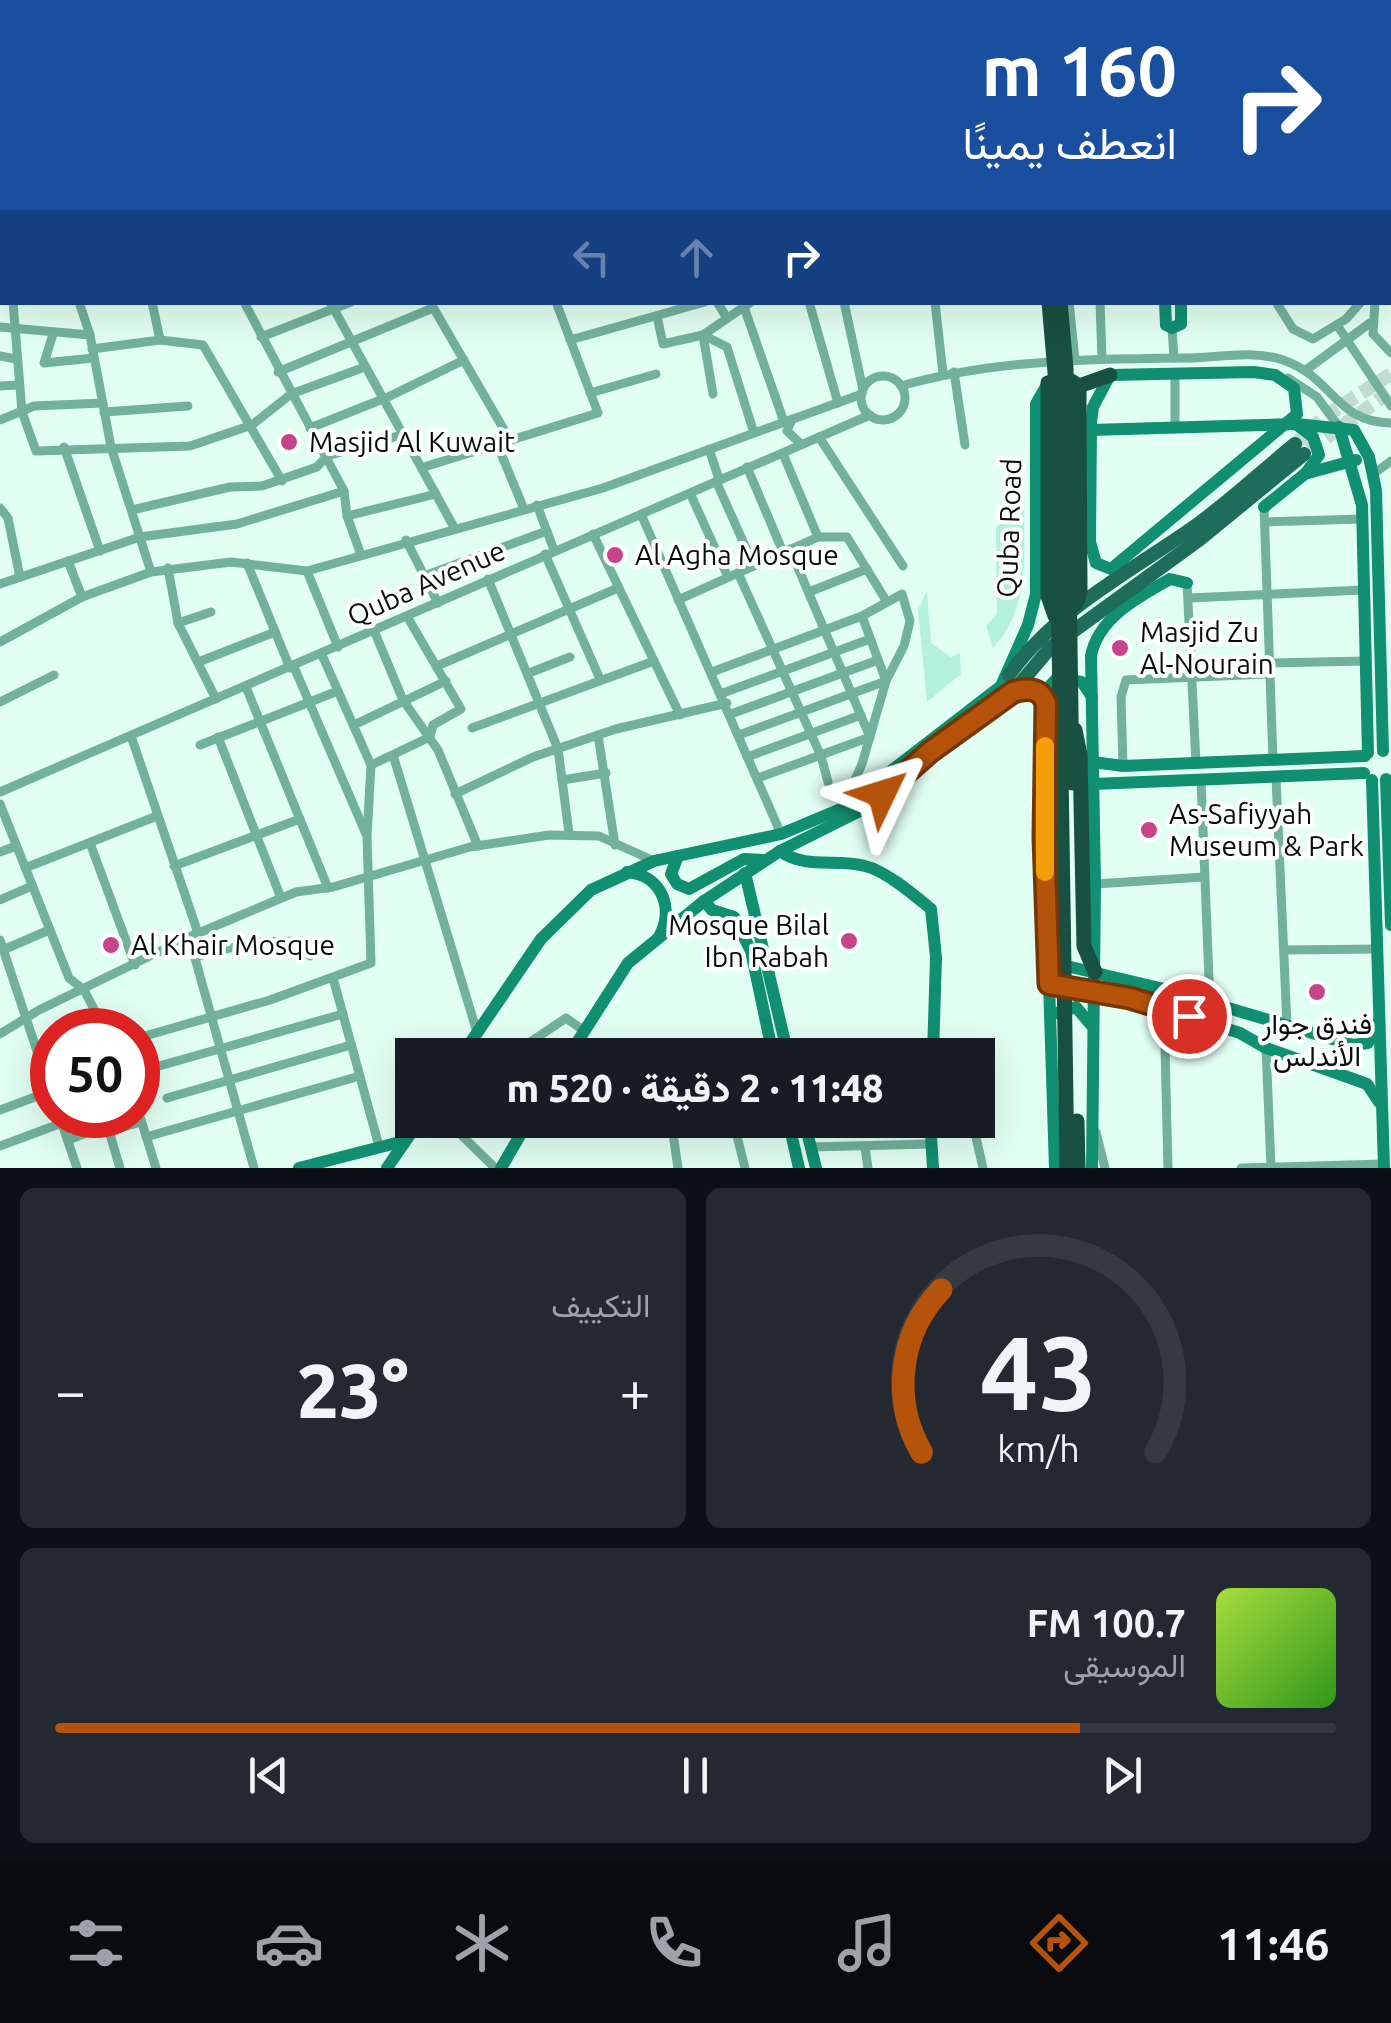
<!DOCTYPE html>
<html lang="ar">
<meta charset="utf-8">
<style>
:root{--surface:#171b24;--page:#242831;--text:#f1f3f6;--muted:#9ea1a6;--line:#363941;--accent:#b45309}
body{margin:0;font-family:Ubuntu,Vazirmatn,sans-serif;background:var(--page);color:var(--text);direction:rtl;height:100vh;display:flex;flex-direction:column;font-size:38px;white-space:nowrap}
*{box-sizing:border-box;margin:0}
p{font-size:32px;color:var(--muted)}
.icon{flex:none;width:55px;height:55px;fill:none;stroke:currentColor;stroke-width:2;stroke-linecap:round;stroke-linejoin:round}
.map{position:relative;height:1168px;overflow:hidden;direction:ltr}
.side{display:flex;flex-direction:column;gap:20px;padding:20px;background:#0d0f14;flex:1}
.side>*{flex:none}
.banner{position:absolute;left:0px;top:0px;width:1392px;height:305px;box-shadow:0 10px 40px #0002;direction:rtl;background:#1a4fa0;color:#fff;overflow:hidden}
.speed{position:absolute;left:30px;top:1008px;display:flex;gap:20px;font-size:50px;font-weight:700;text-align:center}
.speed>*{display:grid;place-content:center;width:130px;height:130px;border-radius:50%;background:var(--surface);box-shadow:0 10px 40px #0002;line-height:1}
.speed .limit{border:15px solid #d22;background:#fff;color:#111}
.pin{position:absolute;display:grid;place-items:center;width:85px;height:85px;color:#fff;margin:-42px;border:5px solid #fff;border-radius:50%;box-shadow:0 2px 10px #0007}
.me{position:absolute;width:110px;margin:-55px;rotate:49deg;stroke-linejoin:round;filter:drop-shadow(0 0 8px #0008)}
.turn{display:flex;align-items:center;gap:35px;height:210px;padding:0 50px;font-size:45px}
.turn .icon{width:130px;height:130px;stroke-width:2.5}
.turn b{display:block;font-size:70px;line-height:85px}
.lanes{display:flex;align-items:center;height:95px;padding:0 50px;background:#0003;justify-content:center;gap:50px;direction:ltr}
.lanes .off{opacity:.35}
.big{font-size:75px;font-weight:800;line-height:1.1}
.side .tile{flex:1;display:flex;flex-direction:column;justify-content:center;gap:15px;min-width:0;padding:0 35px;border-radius:15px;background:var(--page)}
.side .dial{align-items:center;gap:0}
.dial svg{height:260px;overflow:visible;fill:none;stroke:var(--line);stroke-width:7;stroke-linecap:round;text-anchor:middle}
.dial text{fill:var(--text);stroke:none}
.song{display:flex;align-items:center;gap:30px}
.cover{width:120px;height:120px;border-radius:15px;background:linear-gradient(135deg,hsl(80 70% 55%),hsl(110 70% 35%))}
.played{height:10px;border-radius:5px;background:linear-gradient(90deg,var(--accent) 80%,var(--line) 80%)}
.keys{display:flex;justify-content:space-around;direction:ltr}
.heat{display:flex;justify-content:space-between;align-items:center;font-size:55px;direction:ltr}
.side .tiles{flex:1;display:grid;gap:20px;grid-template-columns:1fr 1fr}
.tile:last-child{grid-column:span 2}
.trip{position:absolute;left:395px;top:1038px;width:600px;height:100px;border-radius:0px;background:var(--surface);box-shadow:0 10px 40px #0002;font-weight:800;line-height:100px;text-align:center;direction:rtl}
.menu{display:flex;height:160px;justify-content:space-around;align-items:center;background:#090b0e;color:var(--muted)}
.menu .icon{width:70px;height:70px}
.menu .active{color:var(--accent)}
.menu b{font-size:45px;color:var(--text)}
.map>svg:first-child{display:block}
.green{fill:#b3f1dc}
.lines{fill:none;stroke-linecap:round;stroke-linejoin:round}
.primary-tunnel{stroke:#c1dbd1;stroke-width:14;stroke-dasharray:14 7;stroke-linecap:butt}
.street{stroke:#72b29c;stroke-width:9}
.secondary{stroke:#118f71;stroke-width:12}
.primary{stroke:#1e6d58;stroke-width:14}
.highway{stroke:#185141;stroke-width:15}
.highway-bridge{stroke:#185141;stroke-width:15}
.route-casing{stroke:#753606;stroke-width:25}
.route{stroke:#b45309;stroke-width:18}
.slow{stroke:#f59e0b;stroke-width:18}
.poi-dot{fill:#c7448a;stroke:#fff;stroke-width:4}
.labels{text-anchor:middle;stroke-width:8;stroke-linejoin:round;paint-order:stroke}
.poi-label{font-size:28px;fill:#050e0b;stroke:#fff;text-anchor:start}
.street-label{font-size:28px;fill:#050e0b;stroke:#fff}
</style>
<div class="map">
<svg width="1391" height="1168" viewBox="0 0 1391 1168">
<rect width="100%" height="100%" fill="#e2fff4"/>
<g class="green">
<path d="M1024 507C1024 559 1030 607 993 648L986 626 997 614 996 527Z"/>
<polygon points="927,591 931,643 951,657 960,653 961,674 927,702 918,610"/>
</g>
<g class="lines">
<g class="primary-tunnel">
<polyline points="1295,444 1327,415 1391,374"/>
<polyline points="1309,450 1391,391"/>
</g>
<g class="street">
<polyline points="4,0 5,2"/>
<polyline points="216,0 216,2"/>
<polyline points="317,0 318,2"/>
<polyline points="453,0 454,2"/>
<polyline points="643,0 644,2"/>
<polyline points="685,0 687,2"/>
<polyline points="729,0 731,2"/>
<polyline points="769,0 770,2"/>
<polyline points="819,0 819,2"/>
<polyline points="833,0 835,2"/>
<polyline points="1140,0 1145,2"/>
<polyline points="1243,0 1245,2"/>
<polyline points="1340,0 1340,2"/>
<polyline points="65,2 72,0"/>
<polyline points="169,2 178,0"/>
<polyline points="189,2 189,0"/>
<polyline points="392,2 392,0"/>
<polyline points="585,2 587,0"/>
<polyline points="627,2 630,0"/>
<polyline points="1012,2 1013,0"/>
<polyline points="1110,2 1123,0"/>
<polyline points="1390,49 1391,49"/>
<polyline points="1390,65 1391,64"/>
<polyline points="0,84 2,83"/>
<polyline points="0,121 2,120"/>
<polyline points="0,155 2,158"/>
<polyline points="1390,155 1391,155"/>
<polyline points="0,184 2,183"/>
<polyline points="1390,287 1391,287"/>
<polyline points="13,302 22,412 36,451 190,446 252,425 291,394 365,367"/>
<polyline points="79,302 90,335 111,447 151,572"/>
<polyline points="152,302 160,340"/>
<polyline points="244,302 344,491 347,516 361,555"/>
<polyline points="330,302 455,529"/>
<polyline points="430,302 510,440"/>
<polyline points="717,302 727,318"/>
<polyline points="809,302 838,403"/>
<polyline points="844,302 863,390"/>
<polyline points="935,302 943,374"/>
<polyline points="1069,302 1075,360"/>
<polyline points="1100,302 1102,359"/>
<polyline points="1276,302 1293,329 1313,339 1346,319 1361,302"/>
<polyline points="1375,302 1373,334 1391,353"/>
<polyline points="744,307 784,422"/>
<polyline points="657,316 663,344 703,335 751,302"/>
<polyline points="1337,325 1391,406"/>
<polyline points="0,327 90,335"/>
<polyline points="1172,328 1174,358"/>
<polyline points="53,334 44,363 94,358"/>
<polyline points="703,335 727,347 754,433"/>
<polyline points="703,335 713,394"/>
<polyline points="261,337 351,302"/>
<polyline points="570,340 705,302"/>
<polyline points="92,349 160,340 203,345 282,481"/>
<polyline points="0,356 16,359"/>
<polyline points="1306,370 1370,323"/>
<polyline points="278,372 433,308"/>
<polyline points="954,372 965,445"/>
<polyline points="1175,374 1175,428"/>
<circle cx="883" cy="398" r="22"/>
<polyline points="1288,378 1317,397 1339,427"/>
<polyline points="0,386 18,385"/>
<path d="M901 386C995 359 1094 359 1191 358 1221 357 1254 350 1283 360 1333 377 1336 423 1391 423"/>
<polyline points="590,393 656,374"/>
<polyline points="104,412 188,406"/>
<polyline points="792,419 787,431 801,444"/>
<polyline points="0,420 34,406 103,403"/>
<polyline points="310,428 388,397 464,360"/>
<polyline points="819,437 903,566"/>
<polyline points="497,444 524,509"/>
<polyline points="64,447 100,551"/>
<polyline points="709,449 719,479"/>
<polyline points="424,467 598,413 556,302"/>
<polyline points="747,467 783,552"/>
<polyline points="1372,475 1391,461"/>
<polyline points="716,481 754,566"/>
<polyline points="690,493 728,577"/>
<polyline points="537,505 554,550"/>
<polyline points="1264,507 1273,760"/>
<polyline points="0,508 8,518 20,577"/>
<polyline points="132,510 230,487 262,486 317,467 327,456 405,434"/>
<polyline points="641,514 781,834"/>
<polyline points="347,516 436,494"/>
<polyline points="1265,522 1362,519"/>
<polyline points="593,534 680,715"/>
<polyline points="818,537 847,537 887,602"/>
<polyline points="406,540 438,603"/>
<polyline points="545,554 600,679"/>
<polyline points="68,561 82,597"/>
<polyline points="247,563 290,668"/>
<polyline points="168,568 178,623 216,699"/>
<polyline points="307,571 338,647"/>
<polyline points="738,573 821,756 828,782"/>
<polyline points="424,576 547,531"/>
<polyline points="488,579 558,749 569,833"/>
<polyline points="1187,583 1196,763"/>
<polyline points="0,584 140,537 237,524 344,491"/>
<polyline points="809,592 867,569"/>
<polyline points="1189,598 1363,590"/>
<polyline points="678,600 818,537 783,454"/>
<polyline points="178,623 211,612"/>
<polyline points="375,633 403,700 438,750 478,846"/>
<polyline points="0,642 82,597 151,572 231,562 307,571 603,488 862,394"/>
<polyline points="322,655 371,765"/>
<polyline points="201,661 275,632"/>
<polyline points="1269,663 1366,661"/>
<polyline points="437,666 618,588"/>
<polyline points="294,667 366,834"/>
<polyline points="712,672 862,616 902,594 910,621 904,646 886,681 862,764 843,807"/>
<polyline points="529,673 570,657"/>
<polyline points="246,687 328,888"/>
<polyline points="723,693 870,639"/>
<polyline points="0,702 54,675"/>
<polyline points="731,714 878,660"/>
<polyline points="354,725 446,681"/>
<polyline points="472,728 654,661"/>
<polyline points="598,735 615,845"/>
<polyline points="739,735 886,681 862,616"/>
<polyline points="131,736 198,933"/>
<polyline points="218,737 281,898"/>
<polyline points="200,745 338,691"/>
<polyline points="393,755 477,1032"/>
<polyline points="747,757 861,715"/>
<polyline points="1123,766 1121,697 1126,680 1269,674"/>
<polyline points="758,778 870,737 790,549"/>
<polyline points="1276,778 1287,1026"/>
<polyline points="562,780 606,773"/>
<polyline points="1201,780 1210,1004"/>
<polyline points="0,792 870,415"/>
<polyline points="455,794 533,757 616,729 727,703"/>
<polyline points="0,804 69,978 84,990 105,1030"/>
<polyline points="90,843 135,965"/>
<polyline points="0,852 16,846"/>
<polyline points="174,866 300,819"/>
<polyline points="25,868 157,816"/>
<polyline points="1095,884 1204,877"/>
<polyline points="0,900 32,886"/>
<polyline points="189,937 254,1168"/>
<polyline points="0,940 52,1096"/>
<polyline points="3,950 49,930"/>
<polyline points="1284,950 1377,949"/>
<polyline points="195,957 254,942 301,941 310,956"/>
<polyline points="333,978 379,1146"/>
<polyline points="1164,1007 1168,1168"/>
<polyline points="0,1034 39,1010 189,937 296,892 333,887 470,847 549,835 599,836 654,861"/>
<polyline points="138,1038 270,1000 371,963 367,837 371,765 430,737 433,725 461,709 408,618"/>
<polyline points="1266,1048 1271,1167"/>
<polyline points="511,1055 566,1018 583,1030"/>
<polyline points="152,1068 343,1014"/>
<polyline points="167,1098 351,1045"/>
<polyline points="0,1110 51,1091"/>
<polyline points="138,1110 156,1168"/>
<polyline points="59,1115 77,1168"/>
<polyline points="446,1120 495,1168"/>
<polyline points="504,1120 516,1134 516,1142"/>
<polyline points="671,1120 678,1168"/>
<polyline points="733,1120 745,1168"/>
<polyline points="972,1120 983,1168"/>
<polyline points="109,1131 120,1168"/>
<polyline points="1096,1132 1105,1168"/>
<polyline points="523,1133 550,1120"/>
<polyline points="465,1136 488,1120"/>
<polyline points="146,1137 360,1076"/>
<polyline points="68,1140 107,1125 109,1131 141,1122"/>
<polyline points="0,1146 62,1123"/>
<polyline points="810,1147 931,1144"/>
<polyline points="865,1147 868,1168"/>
<polyline points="1241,1168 1384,1164"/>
</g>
<g class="secondary">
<polyline points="1052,2 1052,0"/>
<polyline points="1165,302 1166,325 1172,328 1181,324 1181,302"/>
<polygon points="1254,372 1275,375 1294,388 1297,414 1111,569 1096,563 1090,542 1091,422 1093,407 1110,375"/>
<polyline points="1296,424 1354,430 1369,457 1376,490 1383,751"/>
<polyline points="1339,427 1362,505 1368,753"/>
<polyline points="1091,430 1296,424 1313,437 1319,455 1306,473 1264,507"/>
<polyline points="1308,473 1356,460"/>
<polyline points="1046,703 1048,688 1058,677 1082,682 1092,697"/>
<polyline points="1093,762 1123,766 1365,756"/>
<polyline points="1386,779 1391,925"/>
<polyline points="1372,780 1384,1168"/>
<polyline points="1093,784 1364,773"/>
<path d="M780 851C807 870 835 858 865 866 886 871 914 895 931 909L936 957 933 1055"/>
<polyline points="678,856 671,874 677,884 689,889 744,859 764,860"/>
<path d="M627 872C661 875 675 907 659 937"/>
<polyline points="745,873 788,1055"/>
<polyline points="704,901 712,910 734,917 751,951 773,1055"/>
<polyline points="1058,964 1164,989 1353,1045 1368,1043 1378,1022"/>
<polyline points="1057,985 1130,998 1240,1033 1266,1048 1367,1084 1379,1102"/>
<polyline points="1057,1013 1076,1007 1091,1025"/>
<polyline points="462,1055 541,939 591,890 654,861 781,834 843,808 1001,686 1028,625 1036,594 1036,404 1048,383"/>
<polyline points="569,1055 628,963 704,901 780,851 864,809 931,751 1013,692 1034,690 1046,703 1044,828 1055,1168"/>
<polyline points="788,1120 799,1168"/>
<polyline points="804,1120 816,1168"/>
<polyline points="930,1120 933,1168"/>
<polyline points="299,1168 404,1141"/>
<polyline points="387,1168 420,1120"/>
<polyline points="501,1168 529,1120"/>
<path d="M1092 1168 1095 884 1091 656C1098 618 1138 597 1170 579L1187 583"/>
</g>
<g class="primary">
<path d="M1009 675C1054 611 1131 571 1194 527 1229 502 1262 471 1295 444"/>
<polyline points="1013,692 1050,648 1200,539 1304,454"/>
</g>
<g class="highway">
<polyline points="1028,2 1028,0"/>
<polyline points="1042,2 1042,0"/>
<polyline points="1079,407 1079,386 1110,375"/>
<polyline points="1055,616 1048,596 1048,383 1066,378 1079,386"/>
<polyline points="1075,730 1080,755 1084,946 1095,972"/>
<polyline points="1048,962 1054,929 1056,740"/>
</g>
<g class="highway-bridge">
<polyline points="1049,302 1055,372 1067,1168"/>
<polyline points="1060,302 1066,368 1072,783"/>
<polyline points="1076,604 1080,592 1079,407"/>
<polyline points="1077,1121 1078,1168"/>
</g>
</g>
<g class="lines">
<defs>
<path id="route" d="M882 794 931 751 1013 692C1027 688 1040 687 1046 703L1044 837 1049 984 1130 998 1189 1016"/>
</defs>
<use href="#route" class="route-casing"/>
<use href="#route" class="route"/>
<polyline class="slow" points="1045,872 1045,746"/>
</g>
<g class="poi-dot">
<circle cx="289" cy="442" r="10"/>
<circle cx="615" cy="555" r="10"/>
<circle cx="1120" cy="648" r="10"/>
<circle cx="1149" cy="830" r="10"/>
<circle cx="849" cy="941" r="10"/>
<circle cx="111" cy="945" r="10"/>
<circle cx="1317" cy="992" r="10"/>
</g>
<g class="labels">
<g class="poi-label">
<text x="309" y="452">Masjid Al Kuwait</text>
<text x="635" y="565">Al Agha Mosque</text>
<text x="1140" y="642">Masjid Zu<tspan x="1140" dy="32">Al-Nourain</tspan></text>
<text x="1169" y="824">As-Safiyyah<tspan x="1169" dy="32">Museum &amp; Park</tspan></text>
<text x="829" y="935" text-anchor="end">Mosque Bilal<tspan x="829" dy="32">Ibn Rabah</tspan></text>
<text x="131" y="955">Al Khair Mosque</text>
<text x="1317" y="1034" text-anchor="middle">فندق جوار<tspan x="1317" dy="32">الأندلس</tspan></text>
</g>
<g class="street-label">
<text transform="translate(1009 528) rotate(-88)" y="10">Quba Road</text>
<text transform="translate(426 583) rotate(-24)" y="10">Quba Avenue</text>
</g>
</g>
</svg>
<div class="speed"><div class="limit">50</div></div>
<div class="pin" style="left:1189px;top:1016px;background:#d93025"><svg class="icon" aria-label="arrive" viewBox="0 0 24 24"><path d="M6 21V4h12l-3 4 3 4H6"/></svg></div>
<svg class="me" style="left:882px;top:794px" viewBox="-20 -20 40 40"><path d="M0-17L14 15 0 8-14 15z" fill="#b45309" stroke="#fff" stroke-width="4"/></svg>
<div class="trip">11:48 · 2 دقيقة · 520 m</div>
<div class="banner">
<div class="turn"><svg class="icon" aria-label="right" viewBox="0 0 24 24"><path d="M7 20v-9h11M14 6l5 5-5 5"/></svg><div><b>160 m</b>انعطف يمينًا</div></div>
<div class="lanes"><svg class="icon off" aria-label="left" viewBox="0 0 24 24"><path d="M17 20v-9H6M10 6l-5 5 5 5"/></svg><svg class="icon off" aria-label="ahead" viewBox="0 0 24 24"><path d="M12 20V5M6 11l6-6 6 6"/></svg><svg class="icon" aria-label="right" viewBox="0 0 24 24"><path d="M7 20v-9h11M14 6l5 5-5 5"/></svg></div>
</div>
</div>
<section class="side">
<div class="tiles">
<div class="tile dial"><svg viewBox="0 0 100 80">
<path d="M14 69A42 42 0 1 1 86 69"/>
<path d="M14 69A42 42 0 0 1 20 19" stroke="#b45309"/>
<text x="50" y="56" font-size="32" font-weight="700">43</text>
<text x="50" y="72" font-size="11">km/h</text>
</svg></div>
<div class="tile"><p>التكييف</p>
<div class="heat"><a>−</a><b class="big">23°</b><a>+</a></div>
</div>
<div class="tile">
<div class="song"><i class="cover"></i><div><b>100.7 FM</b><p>الموسيقى</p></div></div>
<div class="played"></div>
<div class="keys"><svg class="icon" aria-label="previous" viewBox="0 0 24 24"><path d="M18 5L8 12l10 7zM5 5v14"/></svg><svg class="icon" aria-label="pause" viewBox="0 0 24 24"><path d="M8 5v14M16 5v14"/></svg><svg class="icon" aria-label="next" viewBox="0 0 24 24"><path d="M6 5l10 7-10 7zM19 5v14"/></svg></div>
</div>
</div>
</section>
<nav class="menu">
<b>11:46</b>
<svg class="icon active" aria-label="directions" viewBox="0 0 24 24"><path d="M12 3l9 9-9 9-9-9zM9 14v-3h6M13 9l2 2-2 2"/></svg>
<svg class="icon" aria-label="music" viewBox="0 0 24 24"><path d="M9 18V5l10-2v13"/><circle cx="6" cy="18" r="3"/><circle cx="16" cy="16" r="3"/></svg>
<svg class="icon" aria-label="phone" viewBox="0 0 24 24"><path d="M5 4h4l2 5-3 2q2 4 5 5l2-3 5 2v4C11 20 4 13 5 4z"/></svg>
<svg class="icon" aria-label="climate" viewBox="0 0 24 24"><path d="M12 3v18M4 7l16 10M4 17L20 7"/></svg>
<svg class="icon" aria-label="car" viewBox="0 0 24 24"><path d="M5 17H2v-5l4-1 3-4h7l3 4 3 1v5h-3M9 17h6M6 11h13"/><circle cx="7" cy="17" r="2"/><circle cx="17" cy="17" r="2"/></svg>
<svg class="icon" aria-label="filters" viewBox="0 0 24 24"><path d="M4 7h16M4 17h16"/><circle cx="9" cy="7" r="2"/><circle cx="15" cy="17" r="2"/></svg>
</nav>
